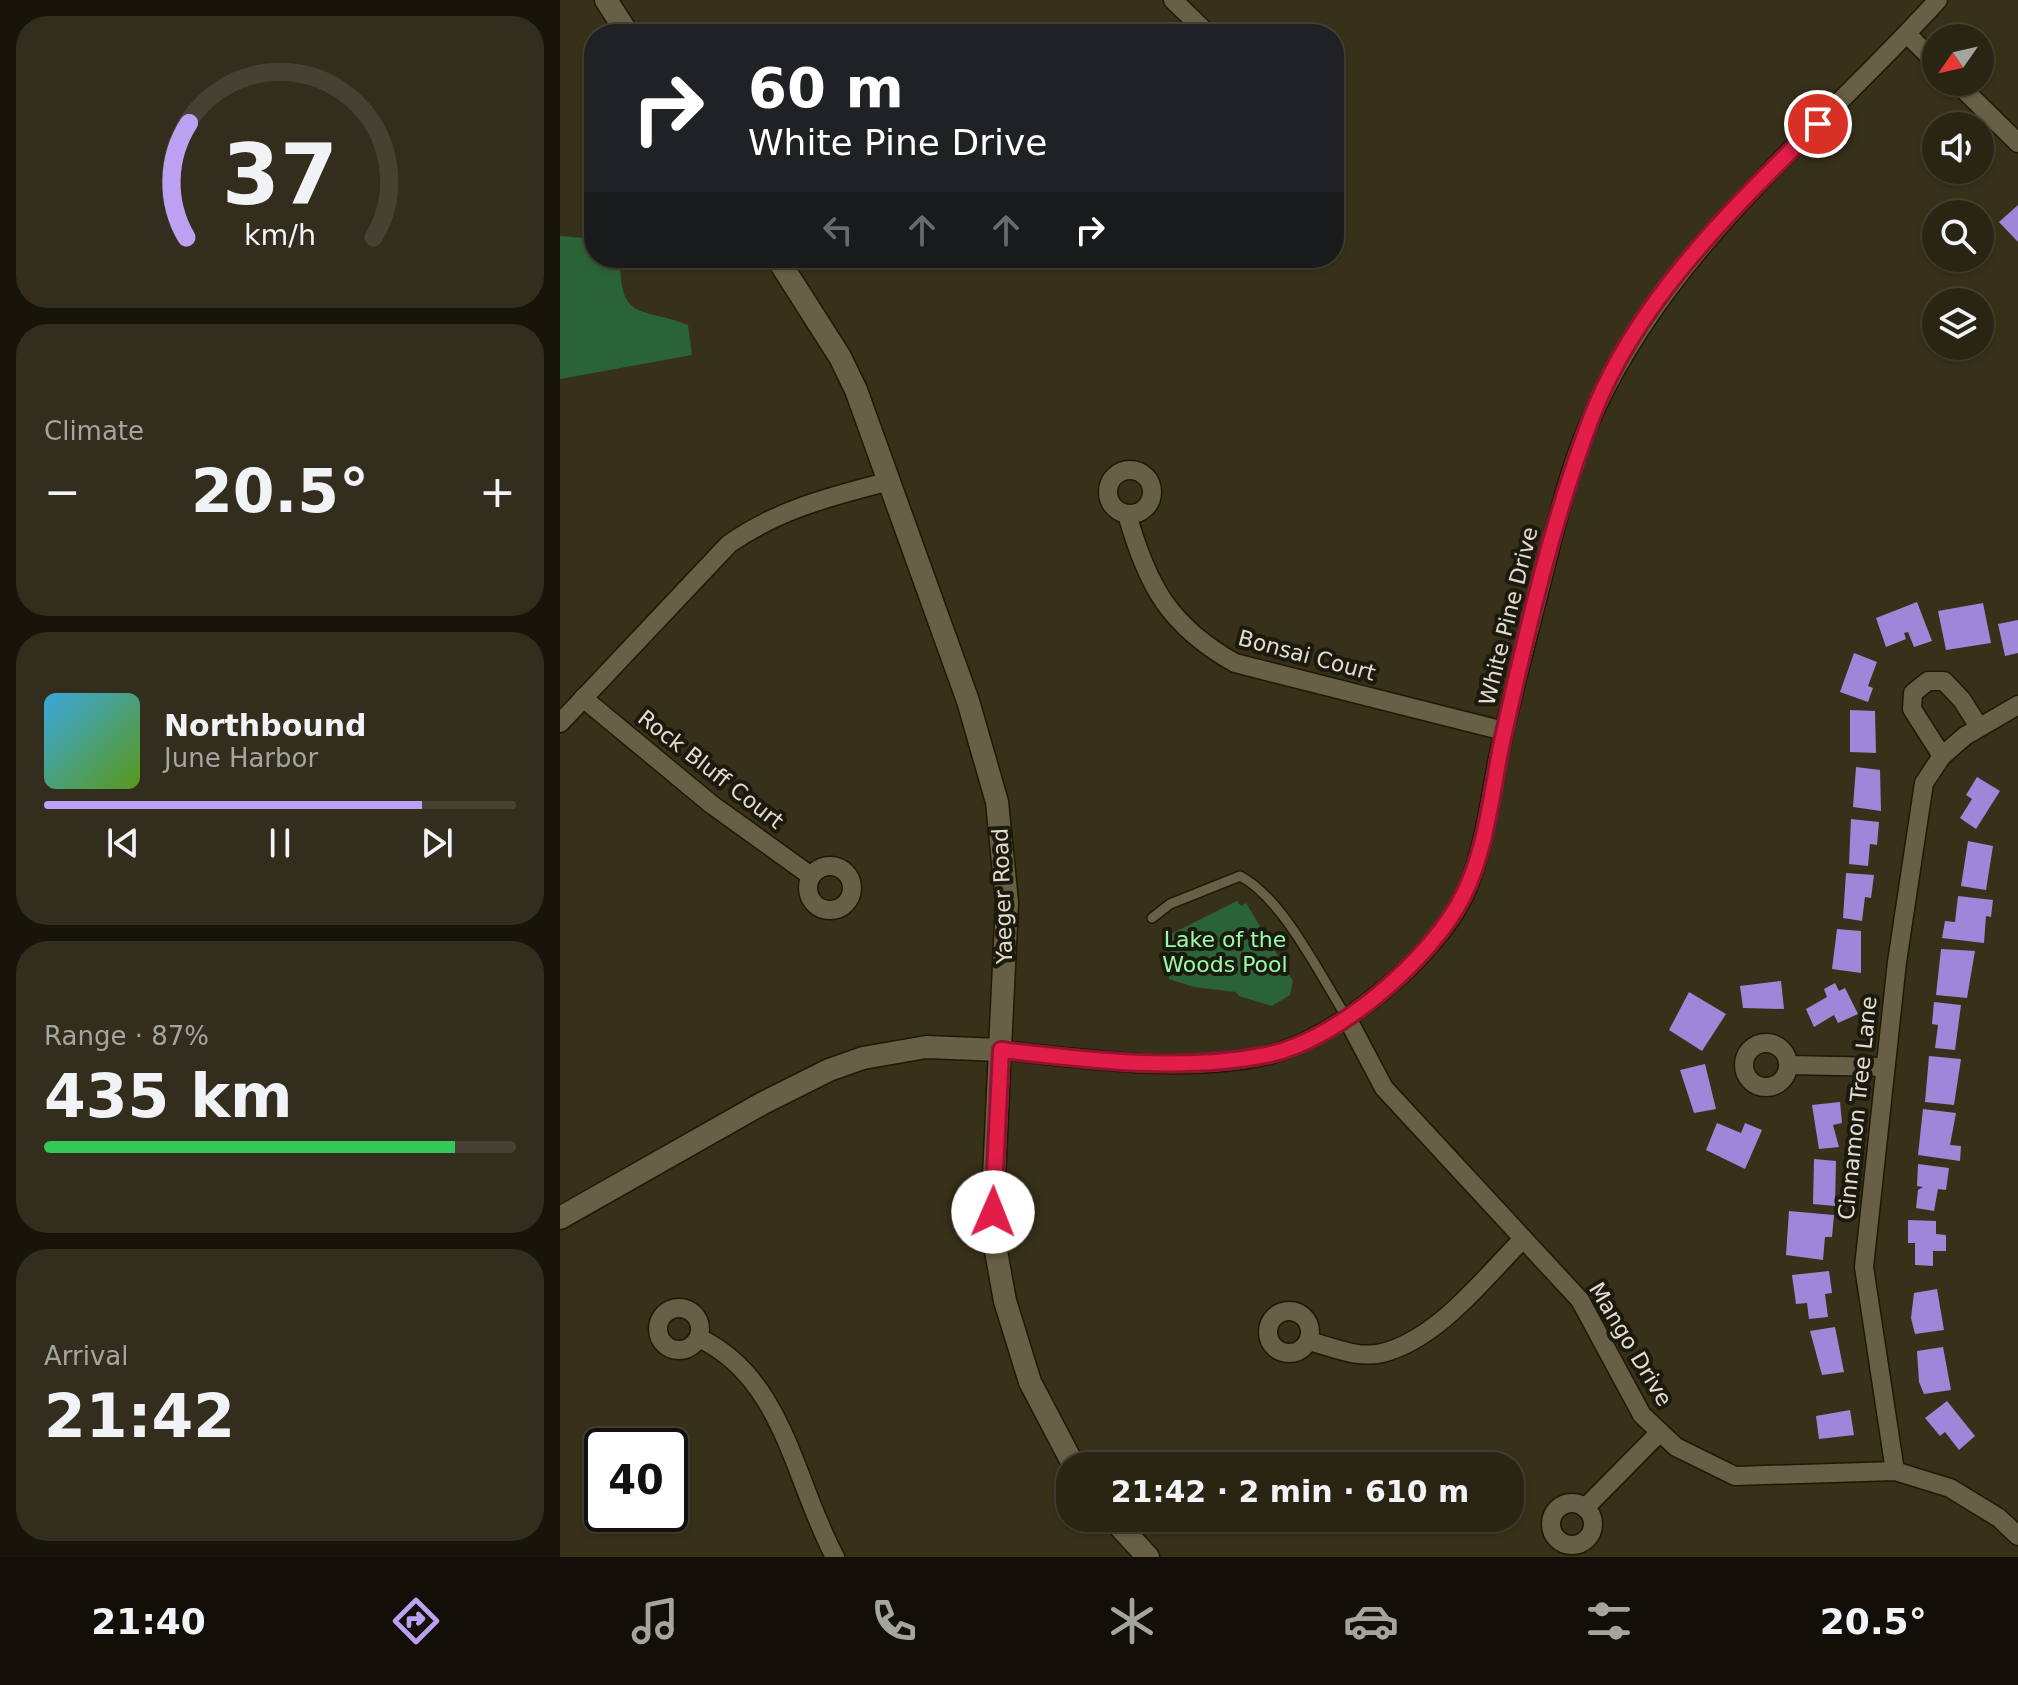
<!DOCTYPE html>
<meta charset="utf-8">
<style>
:root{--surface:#2a2513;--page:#322d1c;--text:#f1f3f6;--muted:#a5a5a0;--line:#464233;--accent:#bca0f2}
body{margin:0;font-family:"DejaVu Sans",sans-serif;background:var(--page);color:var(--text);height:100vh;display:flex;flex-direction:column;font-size:30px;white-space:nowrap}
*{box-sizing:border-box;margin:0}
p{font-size:26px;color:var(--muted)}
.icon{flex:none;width:44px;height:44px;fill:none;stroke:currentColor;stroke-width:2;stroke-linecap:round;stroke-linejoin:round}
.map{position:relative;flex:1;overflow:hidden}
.panel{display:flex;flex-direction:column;gap:16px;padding:16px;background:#17140a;width:560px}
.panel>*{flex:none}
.hud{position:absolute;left:24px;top:24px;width:760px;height:244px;border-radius:32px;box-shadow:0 2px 6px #0004,0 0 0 2px var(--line);background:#202124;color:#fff;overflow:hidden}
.needle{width:52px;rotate:236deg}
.fabs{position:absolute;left:1362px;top:24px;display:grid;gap:16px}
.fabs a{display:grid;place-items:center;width:72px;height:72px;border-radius:50%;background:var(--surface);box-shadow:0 2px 6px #0004,0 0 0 2px var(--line);font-size:40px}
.speed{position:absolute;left:24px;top:1428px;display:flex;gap:16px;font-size:40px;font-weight:700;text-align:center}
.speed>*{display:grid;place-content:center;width:104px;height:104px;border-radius:50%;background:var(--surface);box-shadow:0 2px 6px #0004,0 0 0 2px var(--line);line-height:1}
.speed .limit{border:4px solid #111;border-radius:12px;background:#fff;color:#111}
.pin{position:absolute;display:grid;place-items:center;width:68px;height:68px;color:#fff;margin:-34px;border:4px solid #fff;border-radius:50%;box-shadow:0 2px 8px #0007}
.me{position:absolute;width:88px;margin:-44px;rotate:1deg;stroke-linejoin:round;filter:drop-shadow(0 0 6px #0008)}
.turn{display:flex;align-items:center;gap:28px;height:168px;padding:0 32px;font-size:36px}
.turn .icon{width:104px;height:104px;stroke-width:2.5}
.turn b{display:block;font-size:56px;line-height:68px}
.lanes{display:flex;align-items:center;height:76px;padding:0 32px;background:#0003;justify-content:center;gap:40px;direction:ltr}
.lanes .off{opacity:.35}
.big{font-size:60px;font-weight:600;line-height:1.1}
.panel .card{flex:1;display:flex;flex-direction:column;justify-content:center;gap:12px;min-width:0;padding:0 28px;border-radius:32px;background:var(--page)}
.panel .dial{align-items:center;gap:0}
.dial svg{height:208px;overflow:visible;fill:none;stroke:var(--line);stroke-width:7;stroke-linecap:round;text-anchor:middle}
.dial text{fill:var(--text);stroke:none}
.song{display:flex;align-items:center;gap:24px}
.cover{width:96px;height:96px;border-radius:12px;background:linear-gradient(135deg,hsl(200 70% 55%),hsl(90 70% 35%))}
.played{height:8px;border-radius:4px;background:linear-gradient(90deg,var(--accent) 80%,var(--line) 80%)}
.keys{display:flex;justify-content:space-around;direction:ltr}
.heat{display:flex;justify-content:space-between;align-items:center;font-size:44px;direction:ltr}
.charge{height:12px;border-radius:6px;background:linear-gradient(90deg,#34c759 87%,var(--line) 0)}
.trip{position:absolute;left:496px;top:1452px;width:468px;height:80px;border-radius:32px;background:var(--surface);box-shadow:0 2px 6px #0004,0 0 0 2px var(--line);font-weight:600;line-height:80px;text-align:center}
.dock{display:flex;height:128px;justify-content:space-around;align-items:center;background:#110f08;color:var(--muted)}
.dock .icon{width:56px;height:56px}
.dock .selected{color:var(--accent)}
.dock b{font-size:36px;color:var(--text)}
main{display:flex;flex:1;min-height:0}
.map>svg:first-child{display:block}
.green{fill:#2a6436}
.building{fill:#9e86d9}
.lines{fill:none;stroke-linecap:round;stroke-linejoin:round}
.service-casing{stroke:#1f1802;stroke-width:12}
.minor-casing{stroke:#1f1802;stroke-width:21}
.tertiary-casing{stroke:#1f1802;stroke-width:25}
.service{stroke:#676046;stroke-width:9}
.minor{stroke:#676046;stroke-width:18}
.tertiary{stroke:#676046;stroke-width:22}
.route-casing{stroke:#92132f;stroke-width:20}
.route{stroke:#e11d48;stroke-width:14}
.labels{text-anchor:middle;stroke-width:8;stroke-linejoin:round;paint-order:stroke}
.street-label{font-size:22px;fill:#e1ddcf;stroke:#1c190e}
.park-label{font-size:22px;fill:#96fda7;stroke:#1c190e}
</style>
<main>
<section class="panel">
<div class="card dial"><svg viewBox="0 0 100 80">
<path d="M14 69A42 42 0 1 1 86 69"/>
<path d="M14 69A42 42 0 0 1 15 25" stroke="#bca0f2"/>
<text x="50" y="56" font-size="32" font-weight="700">37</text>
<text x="50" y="72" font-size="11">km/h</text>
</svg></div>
<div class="card"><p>Climate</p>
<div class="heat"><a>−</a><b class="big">20.5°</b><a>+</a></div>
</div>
<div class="card">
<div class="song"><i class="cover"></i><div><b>Northbound</b><p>June Harbor</p></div></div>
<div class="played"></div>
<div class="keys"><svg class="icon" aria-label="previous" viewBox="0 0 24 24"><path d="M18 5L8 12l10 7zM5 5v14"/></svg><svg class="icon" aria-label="pause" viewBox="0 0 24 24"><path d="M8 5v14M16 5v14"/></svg><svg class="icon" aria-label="next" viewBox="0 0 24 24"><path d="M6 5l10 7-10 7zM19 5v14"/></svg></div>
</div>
<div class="card"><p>Range · 87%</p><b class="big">435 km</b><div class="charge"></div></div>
<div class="card"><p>Arrival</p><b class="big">21:42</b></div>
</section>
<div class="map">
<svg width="1458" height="1557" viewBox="0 0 1458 1557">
<rect width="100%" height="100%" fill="#383119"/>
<g class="green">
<path d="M0 236 34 239V258H60C60 323 80 306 128 325L132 355 0 379Z"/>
<polygon points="677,901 681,906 686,903 733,981 730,995 712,1006 679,996 676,992 634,987 609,979 611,934"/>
</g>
<g class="building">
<polygon points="1458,205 1458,242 1439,222"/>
<polygon points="1357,602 1372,641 1354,647 1348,632 1344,633 1346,639 1326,647 1316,618"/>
<polygon points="1423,603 1431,643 1386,650 1378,611"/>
<polygon points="1458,620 1458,653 1445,656 1438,624"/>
<polygon points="1294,653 1317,662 1308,686 1313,688 1308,702 1280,692"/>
<polygon points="1290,710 1315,711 1316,753 1290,752"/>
<polygon points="1296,767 1320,770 1321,811 1293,807"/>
<polygon points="1417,777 1440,791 1416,829 1400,818 1412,799 1406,795"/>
<polygon points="1291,819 1319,822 1317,845 1310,844 1308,866 1289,864"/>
<polygon points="1408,841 1433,846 1426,890 1401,886"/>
<polygon points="1286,873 1314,875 1311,898 1305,897 1302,921 1283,918"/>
<polygon points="1398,896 1433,900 1431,917 1426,916 1424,943 1382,938 1385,921 1395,922"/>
<polygon points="1277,929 1301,931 1301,973 1272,969"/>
<polygon points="1381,949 1415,951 1407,998 1376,995"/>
<polygon points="1221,981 1224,1009 1183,1008 1180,986"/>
<polygon points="1275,983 1279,991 1285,988 1298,1014 1278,1023 1274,1015 1254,1027 1246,1009 1267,997 1264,989"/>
<polygon points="1129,992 1166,1014 1142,1051 1109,1030"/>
<polygon points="1374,1002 1401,1005 1395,1050 1375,1048 1378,1025 1372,1024"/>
<polygon points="1369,1056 1401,1059 1394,1105 1365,1102"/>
<polygon points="1145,1064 1156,1109 1134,1113 1120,1070"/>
<polygon points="1280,1102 1282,1123 1273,1125 1279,1147 1259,1149 1252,1105"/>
<polygon points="1363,1109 1396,1113 1390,1145 1401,1146 1400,1161 1358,1155"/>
<polygon points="1157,1123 1181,1133 1185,1123 1202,1130 1185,1169 1146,1150"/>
<polygon points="1254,1159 1276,1161 1275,1206 1253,1204"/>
<polygon points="1358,1164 1389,1168 1386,1190 1378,1189 1374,1211 1356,1208 1358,1190 1363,1187 1357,1186"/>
<polygon points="1229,1211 1274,1215 1272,1237 1265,1237 1263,1260 1226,1255"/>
<polygon points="1348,1220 1376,1221 1376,1234 1386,1235 1386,1251 1373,1251 1373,1266 1355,1265 1355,1243 1348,1243"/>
<polygon points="1269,1271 1272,1293 1265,1294 1268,1317 1249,1319 1247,1303 1236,1304 1232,1275"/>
<polygon points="1377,1289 1384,1330 1355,1334 1351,1318 1354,1293"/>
<polygon points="1275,1327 1284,1372 1262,1375 1250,1331"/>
<polygon points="1383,1347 1391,1390 1364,1394 1359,1382 1357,1351"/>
<polygon points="1387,1401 1415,1436 1399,1450 1385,1432 1380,1436 1365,1418"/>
<polygon points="1290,1410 1294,1435 1259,1439 1256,1416"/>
</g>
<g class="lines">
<defs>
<path id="service" d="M592 918 610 904 680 876C723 898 761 977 787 1018"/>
<g id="minor">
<polyline points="613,0 648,34"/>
<polyline points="1347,34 1376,63"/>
<polyline points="1396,82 1458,143"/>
<circle cx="570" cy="492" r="22"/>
<path d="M567 514C587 585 609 626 675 663L944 731"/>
<polyline points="23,698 151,804 251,876"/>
<path d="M0 723 169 544C219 509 272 496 330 481"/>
<polyline points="1382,756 1352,709 1353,693 1368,681 1384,681 1402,700 1419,727"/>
<circle cx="270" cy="888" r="22"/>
<polyline points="787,1018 824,1088 1020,1300 1082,1415 1116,1447 1175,1476 1335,1471 1390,1488 1439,1518 1458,1536"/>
<circle cx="1206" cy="1065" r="22"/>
<path d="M441 1050C523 1059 628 1074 708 1055 776 1039 875 958 905 894 925 849 930 796 940 749 953 692 968 636 982 580 997 522 1010 462 1036 408 1114 242 1257 133 1378 0"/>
<polyline points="1228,1065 1325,1067"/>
<circle cx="119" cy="1329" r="21"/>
<circle cx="729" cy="1332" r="21"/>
<path d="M139 1338C224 1378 234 1481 275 1557"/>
<path d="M749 1341C772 1347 798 1359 822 1353 878 1339 923 1279 962 1240"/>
<polyline points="1335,1471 1304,1267 1337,962 1364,783 1382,756 1405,736 1458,705"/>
<circle cx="1012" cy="1524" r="21"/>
<polyline points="1025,1508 1100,1432"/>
</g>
<g id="tertiary">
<polyline points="46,0 68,34"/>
<polyline points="217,258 280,357 296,390 408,701 437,802 447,902 434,1177 436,1251 445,1301 470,1382 514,1466"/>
<polyline points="0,1218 203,1103 269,1070 303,1058 366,1047 441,1050"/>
<polyline points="552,1518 588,1557"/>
</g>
</defs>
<use href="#service" class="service-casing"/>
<use href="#minor" class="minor-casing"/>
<use href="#tertiary" class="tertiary-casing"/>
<use href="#service" class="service"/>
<use href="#minor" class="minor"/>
<use href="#tertiary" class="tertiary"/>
</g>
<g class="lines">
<defs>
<path id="route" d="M433 1212 441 1050C526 1060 621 1072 706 1055 776 1042 872 958 903 896 928 847 932 785 944 733 968 626 993 518 1032 416 1077 300 1171 210 1258 124"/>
</defs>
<use href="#route" class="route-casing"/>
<use href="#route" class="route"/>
</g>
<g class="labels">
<g class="street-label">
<text transform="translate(948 616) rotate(-76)" y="8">White Pine Drive</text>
<text transform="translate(747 655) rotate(15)" y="8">Bonsai Court</text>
<text transform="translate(151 769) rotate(38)" y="8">Rock Bluff Court</text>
<text transform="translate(442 896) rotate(-92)" y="8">Yaeger Road</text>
<text transform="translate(1297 1108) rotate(-84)" y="8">Cinnamon Tree Lane</text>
<text transform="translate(1071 1344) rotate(59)" y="8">Mango Drive</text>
</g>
<g class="park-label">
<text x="665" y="947">Lake of the<tspan x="665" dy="25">Woods Pool</tspan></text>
</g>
</g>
</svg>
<div class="fabs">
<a><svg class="needle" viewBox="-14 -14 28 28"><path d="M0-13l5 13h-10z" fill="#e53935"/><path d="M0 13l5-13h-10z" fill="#a5a5a0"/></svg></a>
<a><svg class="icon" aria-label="sound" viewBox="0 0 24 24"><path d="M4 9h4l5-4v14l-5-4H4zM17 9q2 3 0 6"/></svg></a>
<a><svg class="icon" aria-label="search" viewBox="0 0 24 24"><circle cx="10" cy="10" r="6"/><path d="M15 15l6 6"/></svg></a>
<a><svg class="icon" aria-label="layers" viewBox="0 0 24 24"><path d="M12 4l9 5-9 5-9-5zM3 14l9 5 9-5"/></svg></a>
</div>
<div class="speed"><div class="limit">40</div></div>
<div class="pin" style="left:1258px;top:124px;background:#d93025"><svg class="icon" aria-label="arrive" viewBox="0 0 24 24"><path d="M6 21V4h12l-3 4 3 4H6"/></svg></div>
<svg class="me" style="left:433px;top:1212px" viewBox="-20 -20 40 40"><circle r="19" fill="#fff"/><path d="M0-13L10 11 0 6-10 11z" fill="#e11d48"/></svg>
<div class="trip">21:42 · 2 min · 610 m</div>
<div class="hud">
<div class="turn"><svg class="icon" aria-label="right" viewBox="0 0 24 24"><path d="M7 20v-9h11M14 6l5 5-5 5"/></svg><div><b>60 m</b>White Pine Drive</div></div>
<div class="lanes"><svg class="icon off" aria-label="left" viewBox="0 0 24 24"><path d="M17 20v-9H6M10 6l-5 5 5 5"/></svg><svg class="icon off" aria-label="ahead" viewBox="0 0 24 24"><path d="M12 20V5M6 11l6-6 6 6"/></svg><svg class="icon off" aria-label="ahead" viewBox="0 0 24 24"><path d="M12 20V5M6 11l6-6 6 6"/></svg><svg class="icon" aria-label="right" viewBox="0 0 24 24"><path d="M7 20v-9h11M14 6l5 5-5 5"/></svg></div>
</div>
</div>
</main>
<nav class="dock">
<b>21:40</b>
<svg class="icon selected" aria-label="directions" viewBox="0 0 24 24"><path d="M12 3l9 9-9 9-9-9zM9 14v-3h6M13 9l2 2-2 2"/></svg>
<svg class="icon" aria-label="music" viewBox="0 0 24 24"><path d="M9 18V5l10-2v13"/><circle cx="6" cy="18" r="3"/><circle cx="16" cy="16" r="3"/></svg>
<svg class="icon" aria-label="phone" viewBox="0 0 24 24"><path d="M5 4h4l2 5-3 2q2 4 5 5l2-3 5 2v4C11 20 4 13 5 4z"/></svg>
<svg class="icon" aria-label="climate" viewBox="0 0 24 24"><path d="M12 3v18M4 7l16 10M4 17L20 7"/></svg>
<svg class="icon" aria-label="car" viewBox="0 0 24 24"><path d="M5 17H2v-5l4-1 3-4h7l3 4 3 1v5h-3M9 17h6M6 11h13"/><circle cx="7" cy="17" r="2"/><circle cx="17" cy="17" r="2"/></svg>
<svg class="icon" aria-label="filters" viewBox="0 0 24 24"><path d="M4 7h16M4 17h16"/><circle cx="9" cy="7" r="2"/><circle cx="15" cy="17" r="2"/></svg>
<b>20.5°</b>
</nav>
